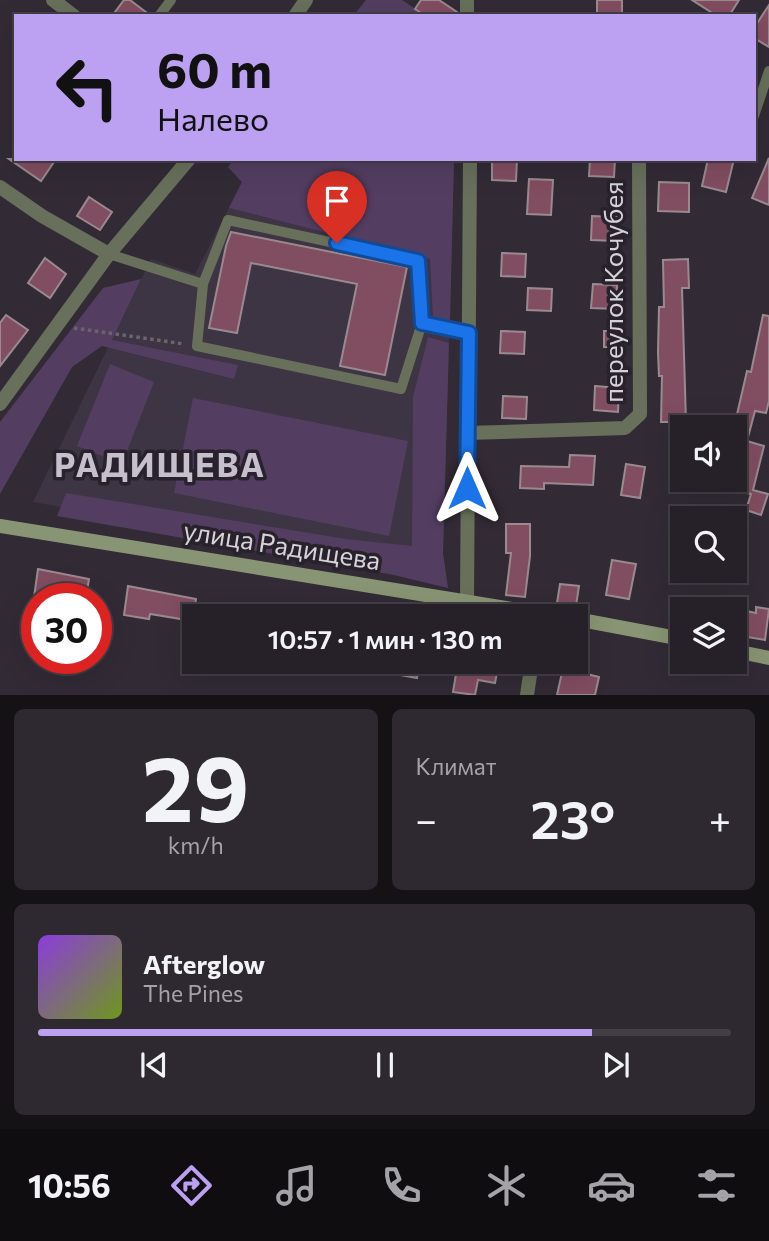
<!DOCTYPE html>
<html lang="ru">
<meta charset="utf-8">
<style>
:root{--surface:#262028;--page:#2e2830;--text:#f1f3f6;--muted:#a4a3a8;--line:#423e45;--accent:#bca0f2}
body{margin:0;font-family:Commissioner,sans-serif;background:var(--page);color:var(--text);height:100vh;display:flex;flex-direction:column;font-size:26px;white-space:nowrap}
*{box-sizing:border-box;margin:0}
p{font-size:23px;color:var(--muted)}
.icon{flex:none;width:38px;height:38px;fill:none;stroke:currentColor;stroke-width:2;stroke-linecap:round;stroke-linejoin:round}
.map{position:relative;height:695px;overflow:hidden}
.drawer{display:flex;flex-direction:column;gap:14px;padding:14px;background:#151216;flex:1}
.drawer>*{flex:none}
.guide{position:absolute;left:14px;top:14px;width:742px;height:147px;border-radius:0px;box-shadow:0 7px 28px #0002,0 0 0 2px var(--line);background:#bca0f2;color:#111;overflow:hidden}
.tools{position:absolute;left:670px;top:415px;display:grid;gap:14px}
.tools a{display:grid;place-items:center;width:77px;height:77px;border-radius:0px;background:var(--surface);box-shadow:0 7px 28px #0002,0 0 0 2px var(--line);font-size:35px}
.speed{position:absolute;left:21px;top:583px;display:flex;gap:14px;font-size:35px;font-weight:700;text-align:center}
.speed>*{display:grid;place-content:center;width:91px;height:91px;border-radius:50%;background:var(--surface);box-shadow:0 7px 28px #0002,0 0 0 2px var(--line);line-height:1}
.speed .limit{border:10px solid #d22;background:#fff;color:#111}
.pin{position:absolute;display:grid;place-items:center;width:60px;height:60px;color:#fff;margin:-72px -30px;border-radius:50% 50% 50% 0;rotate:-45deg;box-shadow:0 0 7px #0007}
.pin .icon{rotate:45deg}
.me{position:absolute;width:77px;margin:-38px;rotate:0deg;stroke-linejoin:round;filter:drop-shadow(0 0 5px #0008)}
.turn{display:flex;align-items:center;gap:24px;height:147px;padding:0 28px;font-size:32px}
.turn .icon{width:91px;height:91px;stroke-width:2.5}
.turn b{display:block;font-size:49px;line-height:60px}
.big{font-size:52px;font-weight:600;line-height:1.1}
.drawer .tile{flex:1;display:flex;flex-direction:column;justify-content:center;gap:10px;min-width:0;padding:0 24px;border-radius:10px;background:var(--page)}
.drawer .dial{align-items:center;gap:0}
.dial b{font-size:91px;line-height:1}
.song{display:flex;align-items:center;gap:21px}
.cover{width:84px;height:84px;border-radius:10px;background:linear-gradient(135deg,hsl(270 70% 55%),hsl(80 70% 35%))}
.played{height:7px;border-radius:4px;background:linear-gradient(90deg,var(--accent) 80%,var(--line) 80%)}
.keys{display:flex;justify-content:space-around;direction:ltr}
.heat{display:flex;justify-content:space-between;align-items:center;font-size:38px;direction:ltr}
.drawer .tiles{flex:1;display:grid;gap:14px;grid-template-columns:1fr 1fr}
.tile:last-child{grid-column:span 2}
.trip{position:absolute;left:182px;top:604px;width:406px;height:70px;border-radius:0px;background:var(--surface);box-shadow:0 7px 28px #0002,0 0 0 2px var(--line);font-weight:600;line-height:70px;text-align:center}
.tabs{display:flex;height:112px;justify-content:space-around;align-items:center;background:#0f0d10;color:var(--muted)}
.tabs .icon{width:49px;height:49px}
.tabs .on{color:var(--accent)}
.tabs b{font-size:32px;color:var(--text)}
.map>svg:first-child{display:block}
.built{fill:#3d3444}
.green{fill:#533e61}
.building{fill:#814d60;stroke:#9a8a8f;stroke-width:2}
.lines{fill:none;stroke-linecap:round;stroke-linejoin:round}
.path{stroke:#6a646e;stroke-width:3.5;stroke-dasharray:3.5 3.5;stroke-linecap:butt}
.service{stroke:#68705b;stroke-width:10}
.minor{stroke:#68705b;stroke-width:14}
.secondary{stroke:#889574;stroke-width:14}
.route-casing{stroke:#114b97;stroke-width:18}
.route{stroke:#1a73e8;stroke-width:12}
.labels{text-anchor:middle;stroke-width:7;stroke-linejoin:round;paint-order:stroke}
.street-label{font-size:26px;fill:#d6d2d9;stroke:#28222c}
.district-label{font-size:33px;font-weight:bold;letter-spacing:2px;fill:#c7bfce;stroke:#28222c}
</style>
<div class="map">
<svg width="769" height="695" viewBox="0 0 769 695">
<rect width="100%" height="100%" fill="#322b36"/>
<polygon class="built" points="234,159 454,159 443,553 437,575 33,502 151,259 195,274 242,182 228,167"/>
<g class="green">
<polygon points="366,0 402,0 426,16 353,16"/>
<polygon points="234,159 454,159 450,322 433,317 430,259 229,208 242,182 228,167"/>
<polygon points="141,279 112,340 238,365 234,379 102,346 72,367 0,494 0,422 103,288"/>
<polygon points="428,337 449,343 443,553 448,588 394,575 57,516 66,493 346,539 412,546 413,397"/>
<polygon points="110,364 154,382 122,464 77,446"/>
<polygon points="193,398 408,441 389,536 174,493"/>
</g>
<g class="building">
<polygon points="124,0 130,0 151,16 112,16"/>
<polygon points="421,0 439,0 457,12 457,16 426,16 415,9"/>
<rect x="597" y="0" width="25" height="16"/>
<polygon points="692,0 739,0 729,16 717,16"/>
<polygon points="769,5 769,47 754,38 754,28"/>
<polygon points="769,158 769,205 752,198"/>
<polygon points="9,159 56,159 41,181"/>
<polygon points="492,159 517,159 516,181 492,180"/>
<polygon points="590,159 615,159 614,177 589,176"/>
<polygon points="708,159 734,159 726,192 702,186"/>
<polygon points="529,179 553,180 551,215 527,214"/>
<polygon points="659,182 689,183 689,212 658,211"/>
<polygon points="89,197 112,212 100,230 77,216"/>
<polygon points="592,216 617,217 615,241 591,240"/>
<polygon points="231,232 407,267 385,375 340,366 357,284 251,263 237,333 209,328 226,246"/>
<polygon points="502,253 526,254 525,277 501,276"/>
<polygon points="45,258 66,274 50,298 28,283"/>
<polygon points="688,259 689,288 682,288 686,422 661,422 662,376 659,376 658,352 659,307 664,307 663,260"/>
<polygon points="593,284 617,285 616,309 591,308"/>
<polygon points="528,288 552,289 551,311 527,310"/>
<polygon points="6,315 28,330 0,366 0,323"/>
<polygon points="763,315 769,316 769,401 766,413 755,411 747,441 764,446 753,490 768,494 761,515 746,510 751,494 735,490 735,423 747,371 751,372"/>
<polygon points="501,331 525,332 524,354 500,353"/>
<rect x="604" y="331" width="20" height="16"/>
<polygon points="595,386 619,388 618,412 594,410"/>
<polygon points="503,396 527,397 526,419 502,418"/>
<polygon points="570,455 595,456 593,485 544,483 544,489 520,488 521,466 569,467"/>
<polygon points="626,464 645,467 640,498 621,495"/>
<polygon points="506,524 530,524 530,556 525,597 506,595 511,553 506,553"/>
<polygon points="612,560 636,564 629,599 606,595"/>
<polygon points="38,569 89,579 86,598 34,597"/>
<polygon points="560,584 579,586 576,606 557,603"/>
<polygon points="128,586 196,599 193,621 150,614 149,619 124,615"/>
<polygon points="756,607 769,609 765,640 741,636 746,611 756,613"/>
<polygon points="368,662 419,662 417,678 367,669"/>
<polygon points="458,662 499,662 495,683 478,680 475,695 453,692"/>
<polygon points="563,668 599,677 595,695 557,695"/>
</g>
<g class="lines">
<polyline class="path" points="74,328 184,344"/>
<g class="service">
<polyline points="159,16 171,0"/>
<polyline points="754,116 769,71"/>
<polyline points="109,254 203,284"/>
<polyline points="422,323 418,261 228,220 203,284 197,346 401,389 422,323 469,333"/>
</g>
<g class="minor">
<polyline points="53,0 74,16"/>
<polyline points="467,0 467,16"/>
<polyline points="295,16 306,0"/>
<polyline points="0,187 42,216 109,254"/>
<polyline points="0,404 109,254 189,159"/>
<polyline points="467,433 625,428 640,414 639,159"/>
<polyline points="467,600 470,159"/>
<polyline points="527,695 532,662"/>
</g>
<g class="secondary">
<polyline points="0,526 556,616"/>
<polyline points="576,619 682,639"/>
<polyline points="735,651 769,658"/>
</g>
</g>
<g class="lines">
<defs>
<polyline id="route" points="337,243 418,261 422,323 469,333 467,488"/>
</defs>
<use href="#route" class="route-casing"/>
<use href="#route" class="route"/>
</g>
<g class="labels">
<g class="street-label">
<text transform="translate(614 292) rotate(-90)" y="9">переулок Кочубея</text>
<text transform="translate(282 546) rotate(9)" y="9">улица Радищева</text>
</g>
<g class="district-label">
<text x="160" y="477">РАДИЩЕВА</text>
</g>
</g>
</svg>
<div class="tools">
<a><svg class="icon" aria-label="sound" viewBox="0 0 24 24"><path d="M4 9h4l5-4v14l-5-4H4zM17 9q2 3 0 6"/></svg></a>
<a><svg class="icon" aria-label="search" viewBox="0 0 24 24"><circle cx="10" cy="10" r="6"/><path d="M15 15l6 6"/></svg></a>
<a><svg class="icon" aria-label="layers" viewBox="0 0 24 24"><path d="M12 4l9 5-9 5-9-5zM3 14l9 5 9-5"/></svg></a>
</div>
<div class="speed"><div class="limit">30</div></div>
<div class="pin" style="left:337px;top:243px;background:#d93025"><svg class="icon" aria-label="arrive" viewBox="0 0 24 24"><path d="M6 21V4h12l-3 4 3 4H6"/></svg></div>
<svg class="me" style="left:467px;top:488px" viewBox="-20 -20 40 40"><path d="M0-17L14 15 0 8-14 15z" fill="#1a73e8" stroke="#fff" stroke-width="4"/></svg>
<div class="trip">10:57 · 1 мин · 130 m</div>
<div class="guide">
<div class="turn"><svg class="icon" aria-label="left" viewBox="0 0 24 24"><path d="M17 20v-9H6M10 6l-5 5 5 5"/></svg><div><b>60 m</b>Налево</div></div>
</div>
</div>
<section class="drawer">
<div class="tiles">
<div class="tile dial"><b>29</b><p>km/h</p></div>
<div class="tile"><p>Климат</p>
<div class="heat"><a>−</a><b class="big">23°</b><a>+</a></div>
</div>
<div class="tile">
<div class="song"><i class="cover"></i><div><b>Afterglow</b><p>The Pines</p></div></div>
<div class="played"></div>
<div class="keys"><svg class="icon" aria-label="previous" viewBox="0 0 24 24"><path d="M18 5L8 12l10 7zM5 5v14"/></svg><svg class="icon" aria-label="pause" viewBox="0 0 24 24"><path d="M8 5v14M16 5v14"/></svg><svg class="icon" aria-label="next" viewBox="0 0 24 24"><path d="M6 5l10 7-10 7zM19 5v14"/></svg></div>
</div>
</div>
</section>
<nav class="tabs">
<b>10:56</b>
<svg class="icon on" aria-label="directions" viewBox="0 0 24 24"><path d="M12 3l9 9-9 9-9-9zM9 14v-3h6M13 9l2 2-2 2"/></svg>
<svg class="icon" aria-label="music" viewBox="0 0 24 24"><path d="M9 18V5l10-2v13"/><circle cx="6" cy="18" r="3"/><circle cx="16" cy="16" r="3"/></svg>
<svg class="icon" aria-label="phone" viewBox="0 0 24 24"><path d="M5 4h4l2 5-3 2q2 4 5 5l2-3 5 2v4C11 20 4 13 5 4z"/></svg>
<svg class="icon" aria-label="climate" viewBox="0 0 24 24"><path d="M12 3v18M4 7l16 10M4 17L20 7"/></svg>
<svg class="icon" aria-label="car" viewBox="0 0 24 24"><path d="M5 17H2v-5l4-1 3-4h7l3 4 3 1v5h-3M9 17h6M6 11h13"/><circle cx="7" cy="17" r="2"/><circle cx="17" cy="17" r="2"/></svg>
<svg class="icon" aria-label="filters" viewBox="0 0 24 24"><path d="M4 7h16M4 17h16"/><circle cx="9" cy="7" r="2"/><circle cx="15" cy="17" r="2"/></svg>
</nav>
